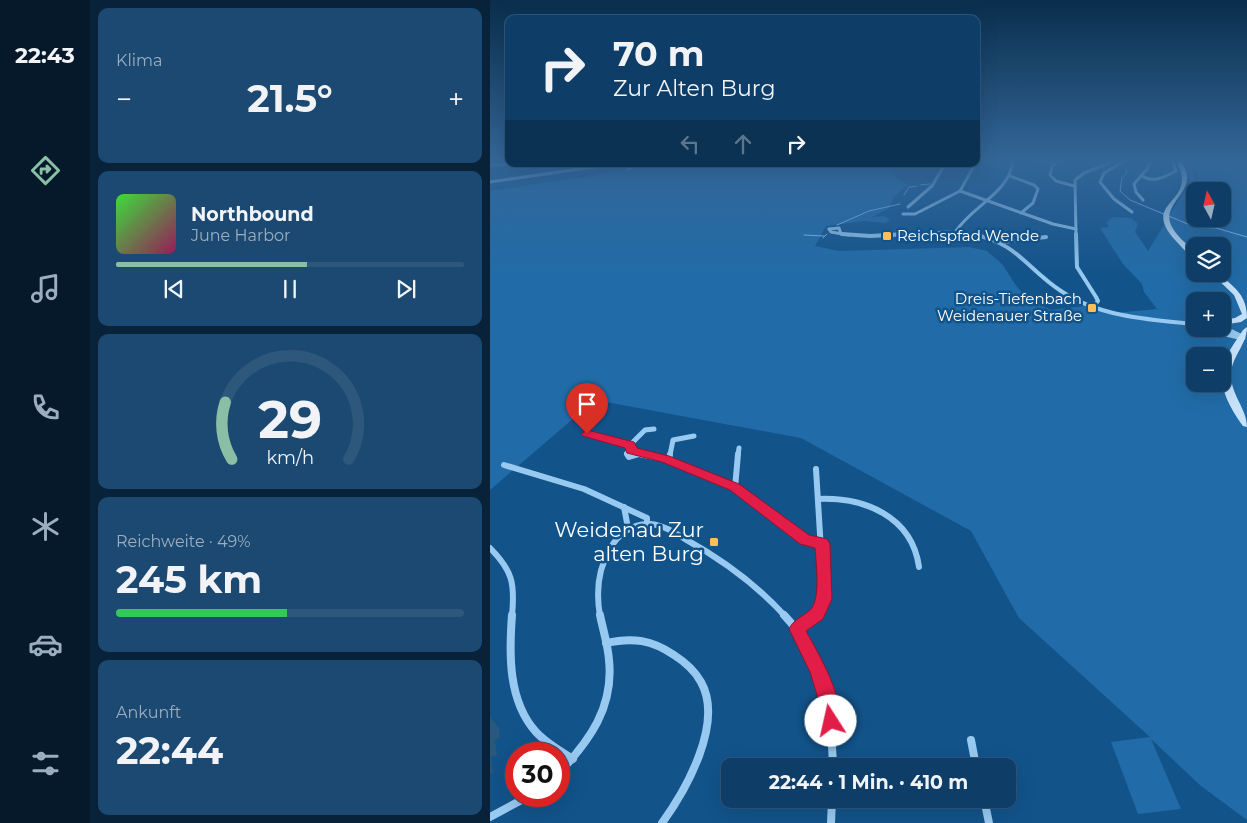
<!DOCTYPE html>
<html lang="de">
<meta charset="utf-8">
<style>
:root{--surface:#0e3e68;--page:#1c4971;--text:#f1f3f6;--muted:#9baec0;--line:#2e577c;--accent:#8abfa5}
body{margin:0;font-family:Montserrat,sans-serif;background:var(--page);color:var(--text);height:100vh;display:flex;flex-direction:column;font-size:19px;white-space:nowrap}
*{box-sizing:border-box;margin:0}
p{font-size:16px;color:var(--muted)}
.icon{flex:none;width:28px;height:28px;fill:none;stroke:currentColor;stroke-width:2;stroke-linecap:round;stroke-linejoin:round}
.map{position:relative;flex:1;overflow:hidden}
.panel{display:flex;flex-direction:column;gap:8px;padding:8px;background:#082239;width:400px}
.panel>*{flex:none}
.hud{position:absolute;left:15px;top:15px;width:475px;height:152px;border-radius:10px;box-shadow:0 5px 20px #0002,0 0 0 1px var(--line);background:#0e3e68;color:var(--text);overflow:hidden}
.needle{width:32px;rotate:352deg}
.fabs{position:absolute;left:696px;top:182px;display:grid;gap:10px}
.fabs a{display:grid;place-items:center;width:45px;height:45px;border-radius:10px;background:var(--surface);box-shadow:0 5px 20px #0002,0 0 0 1px var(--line);font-size:25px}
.speed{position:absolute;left:15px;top:742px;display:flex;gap:10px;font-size:25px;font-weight:700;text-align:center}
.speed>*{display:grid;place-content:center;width:65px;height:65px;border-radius:50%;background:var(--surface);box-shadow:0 5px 20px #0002,0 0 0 1px var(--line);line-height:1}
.speed .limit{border:8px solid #d22;background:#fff;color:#111}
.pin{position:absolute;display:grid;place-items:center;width:42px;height:42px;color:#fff;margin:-51px -21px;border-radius:50% 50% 50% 0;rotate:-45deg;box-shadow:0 0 5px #0007}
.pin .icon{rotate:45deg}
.me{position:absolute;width:55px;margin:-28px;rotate:350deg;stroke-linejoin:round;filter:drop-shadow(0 0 4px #0008)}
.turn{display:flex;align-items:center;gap:18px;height:105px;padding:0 25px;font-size:22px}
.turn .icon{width:65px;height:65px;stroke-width:2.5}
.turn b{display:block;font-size:35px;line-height:42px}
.lanes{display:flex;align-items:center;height:48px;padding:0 25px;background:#0003;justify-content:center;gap:25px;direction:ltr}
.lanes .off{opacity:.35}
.big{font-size:38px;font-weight:700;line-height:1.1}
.panel .tile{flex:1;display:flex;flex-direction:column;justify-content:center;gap:8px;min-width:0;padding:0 18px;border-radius:10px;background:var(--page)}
.panel .dial{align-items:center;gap:0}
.dial svg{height:130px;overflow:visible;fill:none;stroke:var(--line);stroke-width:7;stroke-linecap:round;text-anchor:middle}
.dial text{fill:var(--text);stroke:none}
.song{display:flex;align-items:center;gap:15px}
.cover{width:60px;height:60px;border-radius:8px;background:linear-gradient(135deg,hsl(120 70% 55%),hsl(330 70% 35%))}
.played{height:5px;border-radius:2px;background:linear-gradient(90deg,var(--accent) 55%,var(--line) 55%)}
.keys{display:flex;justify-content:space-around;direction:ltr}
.heat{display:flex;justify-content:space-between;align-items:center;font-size:28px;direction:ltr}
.charge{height:8px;border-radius:4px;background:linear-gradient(90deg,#34c759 49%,var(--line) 0)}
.trip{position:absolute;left:231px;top:758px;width:295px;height:50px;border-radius:10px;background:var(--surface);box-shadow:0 5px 20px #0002,0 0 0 1px var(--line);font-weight:700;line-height:50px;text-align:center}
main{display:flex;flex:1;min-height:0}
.tabs{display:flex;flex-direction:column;width:90px;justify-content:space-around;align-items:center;background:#06192a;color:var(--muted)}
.tabs .icon{width:35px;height:35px}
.tabs .current{color:var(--accent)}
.tabs b{font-size:22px;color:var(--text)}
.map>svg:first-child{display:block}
.green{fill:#216ca8;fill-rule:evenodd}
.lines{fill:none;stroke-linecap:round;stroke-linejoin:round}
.stream{stroke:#8ac6f4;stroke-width:1}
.street-far4{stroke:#98c9f1;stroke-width:3}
.street-far3{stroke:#98c9f1;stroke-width:4}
.street-far2{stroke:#98c9f1;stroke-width:5}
.street-far1{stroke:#98c9f1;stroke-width:6}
.street{stroke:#98c9f1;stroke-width:8}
.secondary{fill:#c7e3fc;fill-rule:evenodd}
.shaded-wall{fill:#29587e}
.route{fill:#e11d48;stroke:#92132f}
.poi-dot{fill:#ffbe58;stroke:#12538a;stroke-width:2}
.labels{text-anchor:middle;stroke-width:5;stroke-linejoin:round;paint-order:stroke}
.far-poi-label{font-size:15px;fill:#fff;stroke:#12538a;text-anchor:start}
.near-poi-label{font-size:21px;fill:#fff;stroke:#12538a;text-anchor:end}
</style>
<main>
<nav class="tabs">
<b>22:43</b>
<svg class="icon current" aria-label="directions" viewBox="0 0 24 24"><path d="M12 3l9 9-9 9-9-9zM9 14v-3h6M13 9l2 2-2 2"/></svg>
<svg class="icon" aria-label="music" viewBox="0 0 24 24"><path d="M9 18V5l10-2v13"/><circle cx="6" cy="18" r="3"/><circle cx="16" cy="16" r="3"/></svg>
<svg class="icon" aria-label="phone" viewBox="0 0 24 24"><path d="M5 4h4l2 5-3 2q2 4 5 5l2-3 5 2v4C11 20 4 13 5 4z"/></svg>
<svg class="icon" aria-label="climate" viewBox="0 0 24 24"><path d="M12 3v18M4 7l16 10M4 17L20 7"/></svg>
<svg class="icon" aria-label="car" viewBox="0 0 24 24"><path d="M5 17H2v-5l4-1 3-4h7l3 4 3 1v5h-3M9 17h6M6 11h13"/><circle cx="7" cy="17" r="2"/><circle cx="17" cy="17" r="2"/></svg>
<svg class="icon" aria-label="filters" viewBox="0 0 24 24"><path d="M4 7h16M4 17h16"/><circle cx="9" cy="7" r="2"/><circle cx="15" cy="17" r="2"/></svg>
</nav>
<section class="panel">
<div class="tile"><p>Klima</p>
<div class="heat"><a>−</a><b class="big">21.5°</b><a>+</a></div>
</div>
<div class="tile">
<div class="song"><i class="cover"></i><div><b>Northbound</b><p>June Harbor</p></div></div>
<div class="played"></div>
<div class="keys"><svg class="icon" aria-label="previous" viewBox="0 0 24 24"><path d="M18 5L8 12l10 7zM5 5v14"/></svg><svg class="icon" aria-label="pause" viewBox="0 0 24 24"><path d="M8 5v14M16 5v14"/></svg><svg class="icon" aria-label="next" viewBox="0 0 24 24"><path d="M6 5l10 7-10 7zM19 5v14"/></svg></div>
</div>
<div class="tile dial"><svg viewBox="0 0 100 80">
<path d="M14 69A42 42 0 1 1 86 69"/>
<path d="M14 69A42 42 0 0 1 10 34" stroke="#8abfa5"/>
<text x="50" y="56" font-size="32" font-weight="700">29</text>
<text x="50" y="72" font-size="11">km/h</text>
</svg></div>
<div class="tile"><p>Reichweite · 49%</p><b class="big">245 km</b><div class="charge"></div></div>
<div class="tile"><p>Ankunft</p><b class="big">22:44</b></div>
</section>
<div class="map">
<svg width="757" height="823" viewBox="0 0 757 823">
<rect width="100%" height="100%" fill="#12538a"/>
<path class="green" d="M697 160 757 161V820L711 786 661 739 691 809 648 814 621 742 660 737 529 618 481 531 311 438 105 400 0 490V191L107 175 160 164H401L400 172 417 185 404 197 399 208 382 217 393 216 400 219 396 223 374 221 336 226 325 246 349 251 479 247 497 251 512 264 527 287 539 299 561 310 593 306 624 313 667 309 654 292 652 284 633 264 610 228 619 227 616 223 623 217 641 218 648 224 645 232 658 251 700 182 698 172 692 161 698 162 703 175 709 180C706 172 705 163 697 160ZM705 191H732V219H705ZM705 246H732V274H705ZM705 301H732V329H705ZM705 356H732V384H705Z"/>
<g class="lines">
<g class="stream">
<polyline points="636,169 637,173 632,178 630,191 640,200 705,227 726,228 757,237"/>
<polyline points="430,185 440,184"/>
<polyline points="414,195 419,187 427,186"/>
<polyline points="347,225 379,211 410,204"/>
<polyline points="314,235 334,236"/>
<polyline points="333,238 337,234"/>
</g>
<g class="street-far4">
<polyline points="546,160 565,163"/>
<polyline points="568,160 562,167 560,175 566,181 584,186"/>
<polyline points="636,160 614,173 610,182 624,199 642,212"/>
<polyline points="0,165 41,164"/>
<polyline points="138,169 149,164"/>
<path d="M651 175C663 184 674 177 686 171L682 160"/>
<polyline points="520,176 544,185 548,189 543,203 531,213"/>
<polyline points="0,182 124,164"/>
<polyline points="470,191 563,224 586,229"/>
<polyline points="653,200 646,192 644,184 657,169 661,160"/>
<polyline points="418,207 442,186 455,164"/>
<polyline points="413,214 425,214 470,191 485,164"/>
<polyline points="339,229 341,232 359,235"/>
<polyline points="339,229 349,228 351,234"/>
<path d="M466 231C483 205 520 193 523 160"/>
<polyline points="401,235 458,232 488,235"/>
<polyline points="586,235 585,180 594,173 627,160"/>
</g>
<g class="street-far3">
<polyline points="352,234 380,236 416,234"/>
<path d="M482 234C528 243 536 268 571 291 609 317 661 320 705 324"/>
<polyline points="586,234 587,267 606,297 608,301 604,306"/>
<polyline points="512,242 556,237"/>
<polyline points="732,327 740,331"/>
<polyline points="716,329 725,331"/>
</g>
<g class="street-far2">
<polyline points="719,330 753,338"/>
<polyline points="738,330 750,336"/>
<polyline points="97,433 140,445 141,450"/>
<polyline points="140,445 155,430 164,429"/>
<polyline points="149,454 155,455"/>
<polyline points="138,455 137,453 145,451 149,454"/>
<polyline points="145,455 149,454"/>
<polyline points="180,455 183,440 204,436"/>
<polyline points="248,455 249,448"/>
</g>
<g class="street-far1">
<polyline points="137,454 139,457 149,454"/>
<polyline points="149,454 175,459 244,487 315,540 332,543"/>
<polyline points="179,460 180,454"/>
<polyline points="14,465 94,489 157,518 157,523"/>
<polyline points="245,488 248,454"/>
<path d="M328 499C374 497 422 516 429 567"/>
<polyline points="134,507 138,528"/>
<path d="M0 548C23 571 25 584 22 616"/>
<path d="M110 616C106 593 108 569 120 549 128 534 143 523 160 524 173 525 184 532 195 539 233 560 266 584 295 616"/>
<polyline points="325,616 334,599 326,469"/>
</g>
<g class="street">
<path d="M22 615C19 654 18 701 46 732 56 743 70 751 83 759"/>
<path d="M294 615C334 657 341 710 343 766"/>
<polyline points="307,629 326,615"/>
<path d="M116 643C143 637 162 640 184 655 195 662 205 671 211 682 234 723 196 790 172 823"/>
<polyline points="481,740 486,766"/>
<path d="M69 773C100 740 124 707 119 660 118 645 113 630 110 615"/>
<polyline points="494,799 499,823"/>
<polyline points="0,817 39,796"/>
<polyline points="341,823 342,799"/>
</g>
<g class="secondary">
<path d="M686 160H691C692 164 695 168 696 171 703 193 672 204 681 225 686 236 697 244 705 252V258C698 255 691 246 685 240 655 206 692 205 692 179 692 172 689 167 686 160Z"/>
<path d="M722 274H729C745 288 757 295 757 318L751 322 732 325V320L745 318 752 314 744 295Z"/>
<rect x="699" y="322" width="6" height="4"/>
<path d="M757 327C757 345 741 357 741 375 741 395 757 409 757 427L753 426C741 409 727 387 734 365 737 352 746 341 753 330Z"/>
</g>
</g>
<polygon class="shaded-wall" points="0,717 9,728 10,737 5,740 7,755 1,757 3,772 0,774"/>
<linearGradient id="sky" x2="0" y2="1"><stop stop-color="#0a2e4c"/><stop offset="0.58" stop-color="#336698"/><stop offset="1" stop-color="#336698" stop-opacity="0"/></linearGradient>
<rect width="757" height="276" fill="url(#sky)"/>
<path class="route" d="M97 430 144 442 147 448 179 456 249 484 319 535 337 539 340 544 342 599 333 619 316 631C328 653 358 702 347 727L341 730 335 727 332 721 330 705 320 672 299 629C303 620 312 617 320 610 331 600 326 563 325 548L310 544 240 490 172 462 137 453 135 448 93 436 91 434Z"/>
<g class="poi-dot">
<rect x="392" y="231" width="10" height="10" rx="2.5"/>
<rect x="597" y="303" width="10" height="10" rx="2.5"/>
<rect x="219" y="537" width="10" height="10" rx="2.5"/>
</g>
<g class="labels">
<g class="far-poi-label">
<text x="407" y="241">Reichspfad Wende</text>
<text x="592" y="304" text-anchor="end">Dreis-Tiefenbach<tspan x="592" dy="17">Weidenauer Straße</tspan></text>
</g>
<g class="near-poi-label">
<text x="214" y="537">Weidenau Zur<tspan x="214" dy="24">alten Burg</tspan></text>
</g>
</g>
</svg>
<div class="fabs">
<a><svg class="needle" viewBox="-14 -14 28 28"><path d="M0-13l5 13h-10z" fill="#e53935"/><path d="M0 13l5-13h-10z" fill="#9baec0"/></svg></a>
<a><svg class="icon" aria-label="layers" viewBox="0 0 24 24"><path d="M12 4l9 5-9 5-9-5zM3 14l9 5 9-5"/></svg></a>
<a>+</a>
<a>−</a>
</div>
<div class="speed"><div class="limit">30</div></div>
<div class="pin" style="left:97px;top:434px;background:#d93025"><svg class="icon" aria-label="arrive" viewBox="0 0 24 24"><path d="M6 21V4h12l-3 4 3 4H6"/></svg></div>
<svg class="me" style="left:341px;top:721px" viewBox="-20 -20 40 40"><circle r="19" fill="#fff"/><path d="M0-13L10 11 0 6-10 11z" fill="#e11d48"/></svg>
<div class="trip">22:44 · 1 Min. · 410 m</div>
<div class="hud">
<div class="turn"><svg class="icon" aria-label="right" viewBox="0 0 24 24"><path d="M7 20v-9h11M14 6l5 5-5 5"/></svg><div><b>70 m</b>Zur Alten Burg</div></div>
<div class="lanes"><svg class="icon off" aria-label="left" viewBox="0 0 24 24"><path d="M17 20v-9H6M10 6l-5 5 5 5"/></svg><svg class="icon off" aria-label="ahead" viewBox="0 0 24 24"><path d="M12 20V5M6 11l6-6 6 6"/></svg><svg class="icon" aria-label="right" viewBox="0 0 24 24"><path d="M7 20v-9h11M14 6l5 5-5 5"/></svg></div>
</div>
</div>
</main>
